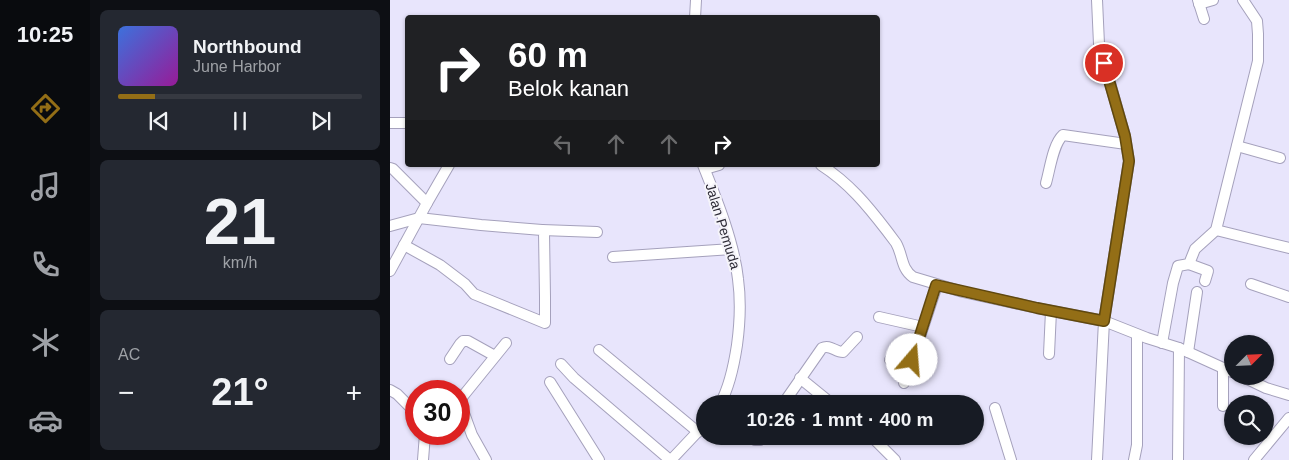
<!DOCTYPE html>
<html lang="id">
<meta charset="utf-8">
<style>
:root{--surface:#171b24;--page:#242831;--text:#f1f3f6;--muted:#9ea1a6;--line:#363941;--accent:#936e16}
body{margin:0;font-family:Arial,sans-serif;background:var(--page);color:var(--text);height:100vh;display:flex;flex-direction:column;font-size:19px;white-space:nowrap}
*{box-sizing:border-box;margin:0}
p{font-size:16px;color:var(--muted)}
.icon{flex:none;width:28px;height:28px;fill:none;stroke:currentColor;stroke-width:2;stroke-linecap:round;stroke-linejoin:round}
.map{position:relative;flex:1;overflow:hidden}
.details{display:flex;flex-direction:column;gap:10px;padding:10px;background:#0d0f14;width:300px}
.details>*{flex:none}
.banner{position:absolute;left:15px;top:15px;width:475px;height:152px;border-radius:5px;box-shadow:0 1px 4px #0004;background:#202124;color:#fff;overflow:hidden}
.needle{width:32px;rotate:66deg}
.controls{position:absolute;left:834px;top:335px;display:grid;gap:10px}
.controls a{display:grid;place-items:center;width:50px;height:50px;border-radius:50%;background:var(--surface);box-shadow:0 1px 4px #0004;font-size:25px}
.speed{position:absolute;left:15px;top:380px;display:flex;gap:10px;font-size:25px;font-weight:700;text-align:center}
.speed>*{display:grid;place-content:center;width:65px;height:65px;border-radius:50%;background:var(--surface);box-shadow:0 1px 4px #0004;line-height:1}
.speed .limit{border:8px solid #d22;background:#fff;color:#111}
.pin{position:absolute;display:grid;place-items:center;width:42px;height:42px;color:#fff;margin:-21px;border:2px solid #fff;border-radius:50%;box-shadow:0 1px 5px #0007}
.me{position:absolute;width:55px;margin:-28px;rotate:18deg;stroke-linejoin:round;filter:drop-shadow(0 0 4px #0008)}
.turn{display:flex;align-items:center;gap:18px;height:105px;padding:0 20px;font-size:22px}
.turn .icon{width:65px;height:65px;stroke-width:2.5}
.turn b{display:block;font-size:35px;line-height:42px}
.lanes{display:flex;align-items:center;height:48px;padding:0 20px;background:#0003;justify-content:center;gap:25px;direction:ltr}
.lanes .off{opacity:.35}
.big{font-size:38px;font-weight:800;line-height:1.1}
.details .tile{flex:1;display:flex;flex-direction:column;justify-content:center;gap:8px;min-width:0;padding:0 18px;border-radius:8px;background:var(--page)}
.details .dial{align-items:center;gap:0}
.dial b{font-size:65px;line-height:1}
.song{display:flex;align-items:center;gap:15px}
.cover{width:60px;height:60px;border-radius:8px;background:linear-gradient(135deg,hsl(220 70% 55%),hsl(300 70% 35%))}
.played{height:5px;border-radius:2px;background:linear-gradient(90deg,var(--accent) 15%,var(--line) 15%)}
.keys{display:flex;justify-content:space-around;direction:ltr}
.heat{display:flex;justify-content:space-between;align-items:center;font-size:28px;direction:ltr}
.trip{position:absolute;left:306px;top:395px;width:288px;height:50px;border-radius:25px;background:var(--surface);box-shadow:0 1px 4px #0004;font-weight:800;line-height:50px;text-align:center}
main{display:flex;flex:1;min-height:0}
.tab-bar{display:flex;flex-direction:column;width:90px;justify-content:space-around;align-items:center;background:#090b0e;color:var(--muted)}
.tab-bar .icon{width:35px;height:35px}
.tab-bar .selected{color:var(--accent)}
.tab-bar b{font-size:22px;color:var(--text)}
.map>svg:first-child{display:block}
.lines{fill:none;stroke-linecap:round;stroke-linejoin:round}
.minor-casing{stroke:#a5a1bc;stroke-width:12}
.minor{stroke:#fff;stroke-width:10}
.route-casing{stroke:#60480e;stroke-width:12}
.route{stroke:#936e16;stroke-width:9}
.labels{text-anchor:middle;stroke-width:4;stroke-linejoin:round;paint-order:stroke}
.street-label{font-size:14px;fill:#2b2934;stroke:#f5f4fa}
</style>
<main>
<nav class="tab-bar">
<b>10:25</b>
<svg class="icon selected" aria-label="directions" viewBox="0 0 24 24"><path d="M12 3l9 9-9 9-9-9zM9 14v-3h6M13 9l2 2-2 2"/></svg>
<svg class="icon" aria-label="music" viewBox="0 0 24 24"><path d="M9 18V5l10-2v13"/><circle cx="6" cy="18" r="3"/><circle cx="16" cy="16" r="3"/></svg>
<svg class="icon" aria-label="phone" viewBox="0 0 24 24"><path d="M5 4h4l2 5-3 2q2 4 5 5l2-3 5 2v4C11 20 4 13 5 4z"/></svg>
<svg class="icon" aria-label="climate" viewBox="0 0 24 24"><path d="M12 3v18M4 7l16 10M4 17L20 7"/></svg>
<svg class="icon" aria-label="car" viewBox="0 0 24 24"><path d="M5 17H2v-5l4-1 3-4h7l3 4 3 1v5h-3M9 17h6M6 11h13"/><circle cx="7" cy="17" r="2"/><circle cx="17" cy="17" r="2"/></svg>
</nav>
<section class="details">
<div class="tile">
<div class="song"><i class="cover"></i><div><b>Northbound</b><p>June Harbor</p></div></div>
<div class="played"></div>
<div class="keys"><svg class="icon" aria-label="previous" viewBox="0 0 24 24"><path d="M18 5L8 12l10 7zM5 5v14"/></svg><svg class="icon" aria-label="pause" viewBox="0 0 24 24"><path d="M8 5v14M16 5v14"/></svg><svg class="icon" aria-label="next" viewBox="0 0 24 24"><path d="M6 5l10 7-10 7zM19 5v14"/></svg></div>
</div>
<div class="tile dial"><b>21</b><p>km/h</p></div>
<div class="tile"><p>AC</p>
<div class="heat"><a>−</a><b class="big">21°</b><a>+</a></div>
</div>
</section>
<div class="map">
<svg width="899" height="460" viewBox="0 0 899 460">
<rect width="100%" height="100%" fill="#e8e5fc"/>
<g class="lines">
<defs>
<g id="minor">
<polyline points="707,0 709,44 735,136 739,161 714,321 707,460"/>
<polyline points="808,0 814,19"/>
<polyline points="809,4 823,0"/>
<polyline points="305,18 306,0"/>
<polyline points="0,123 18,123"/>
<polyline points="847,146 890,158"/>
<path d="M313 165C327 200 344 242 348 279 351 301 350 323 347 345 344 365 340 386 330 404"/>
<path d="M431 165C459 183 477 205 497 231 500 235 503 239 506 243 513 255 511 269 523 277L573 292 647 308 714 321 757 338 789 348 842 372"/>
<polyline points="0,168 3,169 37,203"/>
<polyline points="315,169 329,165"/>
<path d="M656 183C660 169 663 144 673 135L736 144"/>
<polyline points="0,226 29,218 91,225 152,230 154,232 155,297 155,323 84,294 75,284 50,265 14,245"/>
<polyline points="152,230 207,232"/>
<polyline points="826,230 899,248"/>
<polyline points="223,257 342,249"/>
<polyline points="799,264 818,271 815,281"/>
<polyline points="0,271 37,203 59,165"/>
<polyline points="861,284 899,297"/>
<polyline points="489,317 533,327"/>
<polyline points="772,343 783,283 788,266 799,264 805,249 826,230 868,61 868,34 867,21 853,0"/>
<polyline points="209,350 308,432"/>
<polyline points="798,352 807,292"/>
<polyline points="659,354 661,311"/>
<polyline points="60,359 70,344 73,341 78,341 105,356"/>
<polyline points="500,360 521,364 547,285"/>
<polyline points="171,364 184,378 280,460"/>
<polyline points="851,376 876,388 899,395"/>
<polyline points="410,378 442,404"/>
<polyline points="160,382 209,460"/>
<polyline points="514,383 521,364"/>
<polyline points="0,390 7,394 26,413"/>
<path d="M393 404 432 348C440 344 445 352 453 352L467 337"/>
<polyline points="833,406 833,368"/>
<polyline points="605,408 621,460"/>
<polyline points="360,436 365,440 370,440 374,436"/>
<polyline points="481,436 505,460"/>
<polyline points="33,460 35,434"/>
<polyline points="96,460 82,435 71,405 71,400 73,396 116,343"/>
<polyline points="281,460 315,424"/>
<polyline points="744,460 747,445 747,335"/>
<polyline points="788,460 789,348"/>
<polyline points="864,460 899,418"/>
</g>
</defs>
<use href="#minor" class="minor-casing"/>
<use href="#minor" class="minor"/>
</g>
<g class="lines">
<defs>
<polyline id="route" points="522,360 546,285 647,308 714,321 739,161 735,136 714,63"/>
</defs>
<use href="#route" class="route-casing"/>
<use href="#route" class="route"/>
</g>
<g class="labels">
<g class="street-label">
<text transform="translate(333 226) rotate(73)" y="5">Jalan Pemuda</text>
</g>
</g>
</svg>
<div class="controls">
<a><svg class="needle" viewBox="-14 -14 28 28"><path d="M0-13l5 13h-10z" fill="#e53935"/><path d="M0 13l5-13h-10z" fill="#9ea1a6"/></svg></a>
<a><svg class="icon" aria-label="search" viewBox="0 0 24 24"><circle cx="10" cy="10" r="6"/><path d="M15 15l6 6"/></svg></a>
</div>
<div class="speed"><div class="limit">30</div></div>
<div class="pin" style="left:714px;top:63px;background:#d93025"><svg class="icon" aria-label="arrive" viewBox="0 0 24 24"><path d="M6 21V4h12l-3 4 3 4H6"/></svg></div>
<svg class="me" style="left:522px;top:360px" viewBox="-20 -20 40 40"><circle r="19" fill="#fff"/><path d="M0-13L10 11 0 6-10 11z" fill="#936e16"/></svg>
<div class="trip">10:26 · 1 mnt · 400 m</div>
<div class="banner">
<div class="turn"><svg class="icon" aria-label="right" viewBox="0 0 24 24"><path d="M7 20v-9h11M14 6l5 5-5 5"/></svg><div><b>60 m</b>Belok kanan</div></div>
<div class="lanes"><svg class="icon off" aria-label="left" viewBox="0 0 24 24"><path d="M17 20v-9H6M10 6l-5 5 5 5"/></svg><svg class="icon off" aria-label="ahead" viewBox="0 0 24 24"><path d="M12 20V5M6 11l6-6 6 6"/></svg><svg class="icon off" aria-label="ahead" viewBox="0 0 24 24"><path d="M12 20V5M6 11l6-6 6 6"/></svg><svg class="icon" aria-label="right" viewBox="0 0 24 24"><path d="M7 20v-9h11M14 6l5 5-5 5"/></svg></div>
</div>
</div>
</main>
